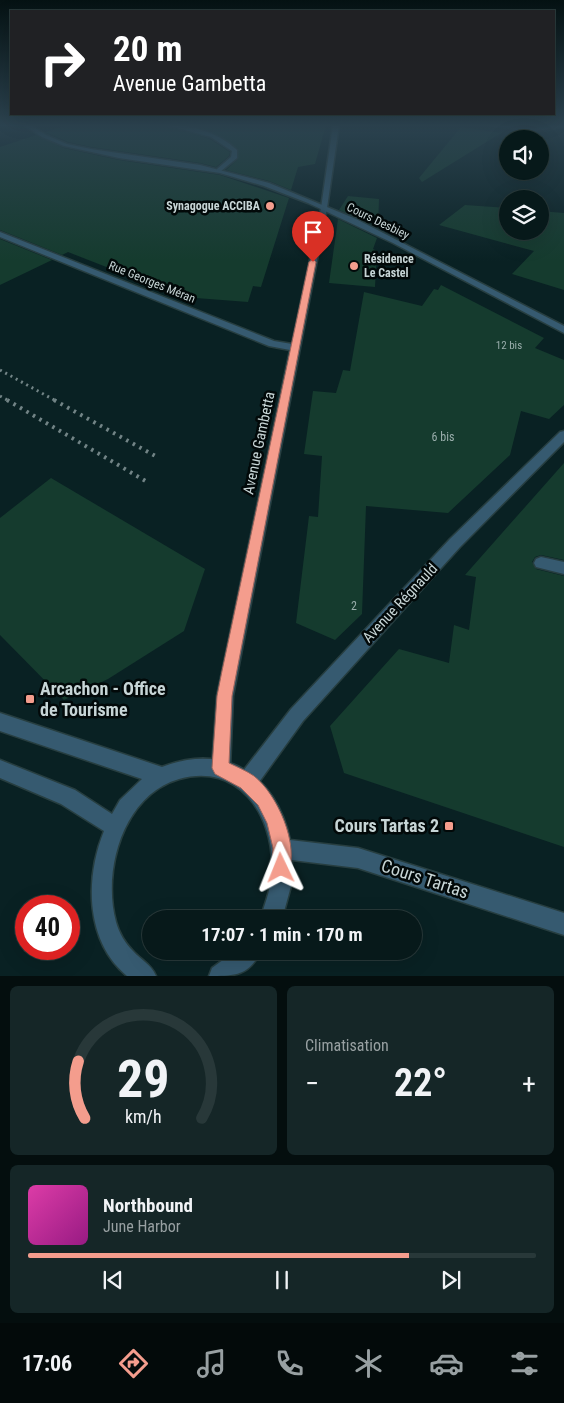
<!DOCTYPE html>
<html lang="fr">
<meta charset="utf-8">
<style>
:root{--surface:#07191a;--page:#152627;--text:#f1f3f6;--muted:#98a0a2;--line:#283839;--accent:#f49d8d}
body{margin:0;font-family:"Roboto Condensed",sans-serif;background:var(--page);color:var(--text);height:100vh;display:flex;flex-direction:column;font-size:19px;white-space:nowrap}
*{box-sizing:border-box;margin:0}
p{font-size:16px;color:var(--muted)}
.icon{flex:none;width:28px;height:28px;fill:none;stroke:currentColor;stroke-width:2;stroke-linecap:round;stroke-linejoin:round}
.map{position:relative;height:976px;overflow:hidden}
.side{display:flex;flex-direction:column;gap:10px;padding:10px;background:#040e0e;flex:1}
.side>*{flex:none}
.hud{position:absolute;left:10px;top:10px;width:545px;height:105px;border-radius:0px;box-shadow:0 5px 20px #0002,0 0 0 1px var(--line);background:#202124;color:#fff;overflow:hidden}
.tools{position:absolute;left:499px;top:130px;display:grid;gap:10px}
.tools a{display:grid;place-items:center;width:50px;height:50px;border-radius:50%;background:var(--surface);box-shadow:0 5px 20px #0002,0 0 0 1px var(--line);font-size:25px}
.speed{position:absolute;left:15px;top:895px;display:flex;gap:10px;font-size:25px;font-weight:700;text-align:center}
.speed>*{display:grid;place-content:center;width:65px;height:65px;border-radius:50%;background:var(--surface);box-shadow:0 5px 20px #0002,0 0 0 1px var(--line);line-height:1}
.speed .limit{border:8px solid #d22;background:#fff;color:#111}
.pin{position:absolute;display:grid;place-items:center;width:42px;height:42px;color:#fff;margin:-51px -21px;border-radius:50% 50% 50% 0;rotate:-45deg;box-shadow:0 0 5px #0007}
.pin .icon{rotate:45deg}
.me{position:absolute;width:55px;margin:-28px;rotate:358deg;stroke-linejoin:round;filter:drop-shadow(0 0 4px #0008)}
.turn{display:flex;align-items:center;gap:18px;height:105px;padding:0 20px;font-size:22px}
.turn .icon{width:65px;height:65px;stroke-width:2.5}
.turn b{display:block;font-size:35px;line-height:42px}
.big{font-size:38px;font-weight:700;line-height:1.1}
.side .widget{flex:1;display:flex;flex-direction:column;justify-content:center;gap:8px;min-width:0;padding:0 18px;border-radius:8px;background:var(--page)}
.side .dial{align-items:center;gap:0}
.dial svg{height:130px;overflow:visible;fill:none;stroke:var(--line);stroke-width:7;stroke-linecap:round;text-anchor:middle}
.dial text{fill:var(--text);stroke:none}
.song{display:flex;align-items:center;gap:15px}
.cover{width:60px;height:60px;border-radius:8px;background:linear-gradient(135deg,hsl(320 70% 55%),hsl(310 70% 35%))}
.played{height:5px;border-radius:2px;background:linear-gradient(90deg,var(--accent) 75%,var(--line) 75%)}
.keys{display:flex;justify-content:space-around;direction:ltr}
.heat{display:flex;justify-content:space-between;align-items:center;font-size:28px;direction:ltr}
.side .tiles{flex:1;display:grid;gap:10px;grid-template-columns:1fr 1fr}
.widget:last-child{grid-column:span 2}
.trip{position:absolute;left:142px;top:910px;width:280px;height:50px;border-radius:25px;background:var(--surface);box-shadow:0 5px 20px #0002,0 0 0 1px var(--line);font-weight:700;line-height:50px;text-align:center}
.tab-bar{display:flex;height:80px;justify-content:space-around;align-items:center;background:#030a0a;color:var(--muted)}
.tab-bar .icon{width:35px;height:35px}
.tab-bar .selected{color:var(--accent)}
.tab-bar b{font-size:22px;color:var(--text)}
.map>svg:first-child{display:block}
.building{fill:#153b2e}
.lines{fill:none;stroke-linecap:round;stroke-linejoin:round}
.minor-casing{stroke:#273e40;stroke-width:3}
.tertiary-casing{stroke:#273e40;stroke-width:3}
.minor{fill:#365a70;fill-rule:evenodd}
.tertiary{fill:#365a70;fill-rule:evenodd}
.rail-far1{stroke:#728486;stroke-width:3;stroke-dasharray:2 4;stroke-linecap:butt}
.rail{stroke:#728486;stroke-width:4;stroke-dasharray:2.5 5;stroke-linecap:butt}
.route{fill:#f49d8d;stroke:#9f665c}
.poi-dot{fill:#f49d8d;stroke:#020909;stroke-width:2}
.labels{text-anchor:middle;stroke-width:5;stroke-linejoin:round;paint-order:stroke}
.far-number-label{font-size:11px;fill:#9aaeac}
.far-poi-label{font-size:12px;font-weight:bold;fill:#c7d5d6;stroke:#020909;text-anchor:end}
.far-street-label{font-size:12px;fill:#c7d5d6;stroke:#020909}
.number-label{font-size:12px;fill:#9aaeac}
.street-label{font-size:15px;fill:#c7d5d6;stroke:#020909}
.near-poi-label{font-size:18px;font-weight:bold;fill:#c7d5d6;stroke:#020909;text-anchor:start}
.near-street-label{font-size:18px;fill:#c7d5d6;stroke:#020909}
</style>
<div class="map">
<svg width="564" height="976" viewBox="0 0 564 976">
<rect width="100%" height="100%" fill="#092123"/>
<g class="building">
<polygon points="68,125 164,125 210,139 230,152 229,156 216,167 200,163 91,147 68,142 45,132"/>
<polygon points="189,125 326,125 315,164 298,167 291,190 269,181 226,170 238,159 238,149 214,133"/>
<polygon points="461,127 501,133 422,182 419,178"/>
<polygon points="36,135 64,148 119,160 220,175 289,198 261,287 253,286 248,302 183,297 68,252 62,255 0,230 0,147"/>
<polygon points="348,196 379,199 378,228 339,210"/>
<polygon points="465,205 508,208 508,231 540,231 540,211 564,213 564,290 512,274 534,251 439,225"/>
<polygon points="338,219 377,238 373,249 377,251 375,287 329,283"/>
<polygon points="0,239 52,260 0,285"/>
<polygon points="441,285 544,338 535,348 564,360 564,405 549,419 521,411 510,455 448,513 366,506 362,614 335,640 296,623 309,516 318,517 322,456 304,454 313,391 336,393 343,370 350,371 364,292 422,306 434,289 438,290"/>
<polygon points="564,463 564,560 541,555 535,557 532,562 536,569 564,576 564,847 344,773 330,726 399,649 449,663 454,625 469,630 476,577 465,575"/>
<polygon points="51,478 205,569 184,631 108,679 64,700 0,635 0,518"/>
</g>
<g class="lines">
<defs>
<g id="minor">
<path d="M166 125C191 124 219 133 237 150V158L221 171H217V169L231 157 232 151 211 137Z"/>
<polygon points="333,125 339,125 327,208 233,696 230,768 227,774 221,777 215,774 212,768 217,696 290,350 269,346 0,237 0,232 274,341 292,344 321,208"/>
<polygon points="490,125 530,128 564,125 564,127 530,132"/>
<polygon points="564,431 564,442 460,547 303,721 254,789 247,791 240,789 238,782 240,775 291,709 450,539 560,432"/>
<polygon points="541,557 564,562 564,574 536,567 534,563 536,559"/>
</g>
<g id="tertiary">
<polygon points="24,125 30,125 46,135 67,144 91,149 200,165 269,183 356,219 564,326 564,333 393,243 308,203 264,186 220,173 119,158 64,146 42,137"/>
<path d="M0 713 162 767C225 742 276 775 290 840L358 848 564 913V935L358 868 292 860 291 886 282 919H260C266 901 272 886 272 867 273 814 238 762 179 779 123 795 102 871 116 922 119 933 125 943 133 951 141 960 151 964 156 976H127C85 941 85 878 104 831L61 804 0 778V760L75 790 112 814 120 800 142 779 0 731Z"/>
<path d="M235 951H261C249 976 235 976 209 976L212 968Z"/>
</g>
</defs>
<use href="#minor" class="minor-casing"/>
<use href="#tertiary" class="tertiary-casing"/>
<use href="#minor" class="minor"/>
<use href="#tertiary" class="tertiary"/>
<g class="rail-far1">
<polyline points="0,370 56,401"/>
<polyline points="0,396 9,401"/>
</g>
<g class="rail">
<polyline points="7,400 149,483"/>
<polyline points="54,400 159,458"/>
</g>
</g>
<linearGradient id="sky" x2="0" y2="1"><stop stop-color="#051213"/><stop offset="0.48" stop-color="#2c4350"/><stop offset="1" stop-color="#2c4350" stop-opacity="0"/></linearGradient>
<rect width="564" height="261" fill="url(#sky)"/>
<path class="route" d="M313 259 316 262 232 696 229 763C237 767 247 771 254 776 277 794 300 845 288 874L281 877 275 874 272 868 273 848 267 823 258 805 241 788 215 774 212 768 217 696 222 671 309 262Z"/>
<g class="poi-dot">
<circle cx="270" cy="206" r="5"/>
<circle cx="354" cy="266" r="5"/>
<rect x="25" y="694" width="10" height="10" rx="2.5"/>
<rect x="444" y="821" width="10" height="10" rx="2.5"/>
</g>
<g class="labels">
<g class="far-number-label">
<text x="509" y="349">12 bis</text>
</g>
<g class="far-poi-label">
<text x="260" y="210">Synagogue ACCIBA</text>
<text x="364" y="263" text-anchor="start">Résidence<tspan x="364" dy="14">Le Castel</tspan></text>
</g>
<g class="far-street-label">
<text transform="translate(378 221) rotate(26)" y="4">Cours Desbiey</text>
<text transform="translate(152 282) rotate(22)" y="4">Rue Georges Méran</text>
</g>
<g class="number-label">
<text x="443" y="441">6 bis</text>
<text x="354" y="610">2</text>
</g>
<g class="street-label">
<text transform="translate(259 443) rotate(-78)" y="5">Avenue Gambetta</text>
<text transform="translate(400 603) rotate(-47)" y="5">Avenue Régnauld</text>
</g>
<g class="near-poi-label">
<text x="40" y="695">Arcachon - Office<tspan x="40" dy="21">de Tourisme</tspan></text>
<text x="439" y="832" text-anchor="end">Cours Tartas 2</text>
</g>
<g class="near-street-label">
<text transform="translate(425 879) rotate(18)" y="6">Cours Tartas</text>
</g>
</g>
</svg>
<div class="tools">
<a><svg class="icon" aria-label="sound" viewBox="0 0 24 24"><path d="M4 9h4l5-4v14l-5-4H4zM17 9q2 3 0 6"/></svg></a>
<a><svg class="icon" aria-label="layers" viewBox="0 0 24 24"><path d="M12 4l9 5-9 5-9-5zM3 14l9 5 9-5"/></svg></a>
</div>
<div class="speed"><div class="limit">40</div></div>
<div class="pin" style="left:313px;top:262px;background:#d93025"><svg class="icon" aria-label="arrive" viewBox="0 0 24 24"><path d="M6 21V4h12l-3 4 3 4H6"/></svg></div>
<svg class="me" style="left:281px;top:868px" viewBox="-20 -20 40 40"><path d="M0-17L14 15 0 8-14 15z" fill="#f49d8d" stroke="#fff" stroke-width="4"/></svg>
<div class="trip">17:07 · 1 min · 170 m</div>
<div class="hud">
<div class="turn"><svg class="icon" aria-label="right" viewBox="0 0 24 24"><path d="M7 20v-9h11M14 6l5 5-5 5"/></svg><div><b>20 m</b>Avenue Gambetta</div></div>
</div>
</div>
<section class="side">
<div class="tiles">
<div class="widget dial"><svg viewBox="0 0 100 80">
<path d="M14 69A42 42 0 1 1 86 69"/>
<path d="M14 69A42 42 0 0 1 10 34" stroke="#f49d8d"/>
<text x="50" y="56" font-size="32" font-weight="700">29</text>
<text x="50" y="72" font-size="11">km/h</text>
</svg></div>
<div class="widget"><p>Climatisation</p>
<div class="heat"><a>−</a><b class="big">22°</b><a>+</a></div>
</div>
<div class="widget">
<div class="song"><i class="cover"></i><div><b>Northbound</b><p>June Harbor</p></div></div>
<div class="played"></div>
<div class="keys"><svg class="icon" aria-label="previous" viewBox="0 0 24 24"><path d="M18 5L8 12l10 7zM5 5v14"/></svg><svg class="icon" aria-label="pause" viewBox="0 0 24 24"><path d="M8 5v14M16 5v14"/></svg><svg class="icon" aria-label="next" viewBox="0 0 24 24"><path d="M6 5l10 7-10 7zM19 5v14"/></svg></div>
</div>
</div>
</section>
<nav class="tab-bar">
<b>17:06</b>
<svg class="icon selected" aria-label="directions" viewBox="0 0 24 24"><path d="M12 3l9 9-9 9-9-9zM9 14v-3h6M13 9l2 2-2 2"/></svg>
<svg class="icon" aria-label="music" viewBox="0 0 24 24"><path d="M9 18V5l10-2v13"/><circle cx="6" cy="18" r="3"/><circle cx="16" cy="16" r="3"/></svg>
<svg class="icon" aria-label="phone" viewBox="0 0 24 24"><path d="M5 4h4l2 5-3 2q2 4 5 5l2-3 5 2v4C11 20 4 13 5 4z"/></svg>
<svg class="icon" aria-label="climate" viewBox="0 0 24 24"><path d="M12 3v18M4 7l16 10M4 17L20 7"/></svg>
<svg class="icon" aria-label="car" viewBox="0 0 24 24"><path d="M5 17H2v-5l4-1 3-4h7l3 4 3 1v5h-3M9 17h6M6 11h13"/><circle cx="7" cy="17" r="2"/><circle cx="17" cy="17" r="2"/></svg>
<svg class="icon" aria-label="filters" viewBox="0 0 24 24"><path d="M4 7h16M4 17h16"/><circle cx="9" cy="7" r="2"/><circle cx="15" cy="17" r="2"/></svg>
</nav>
